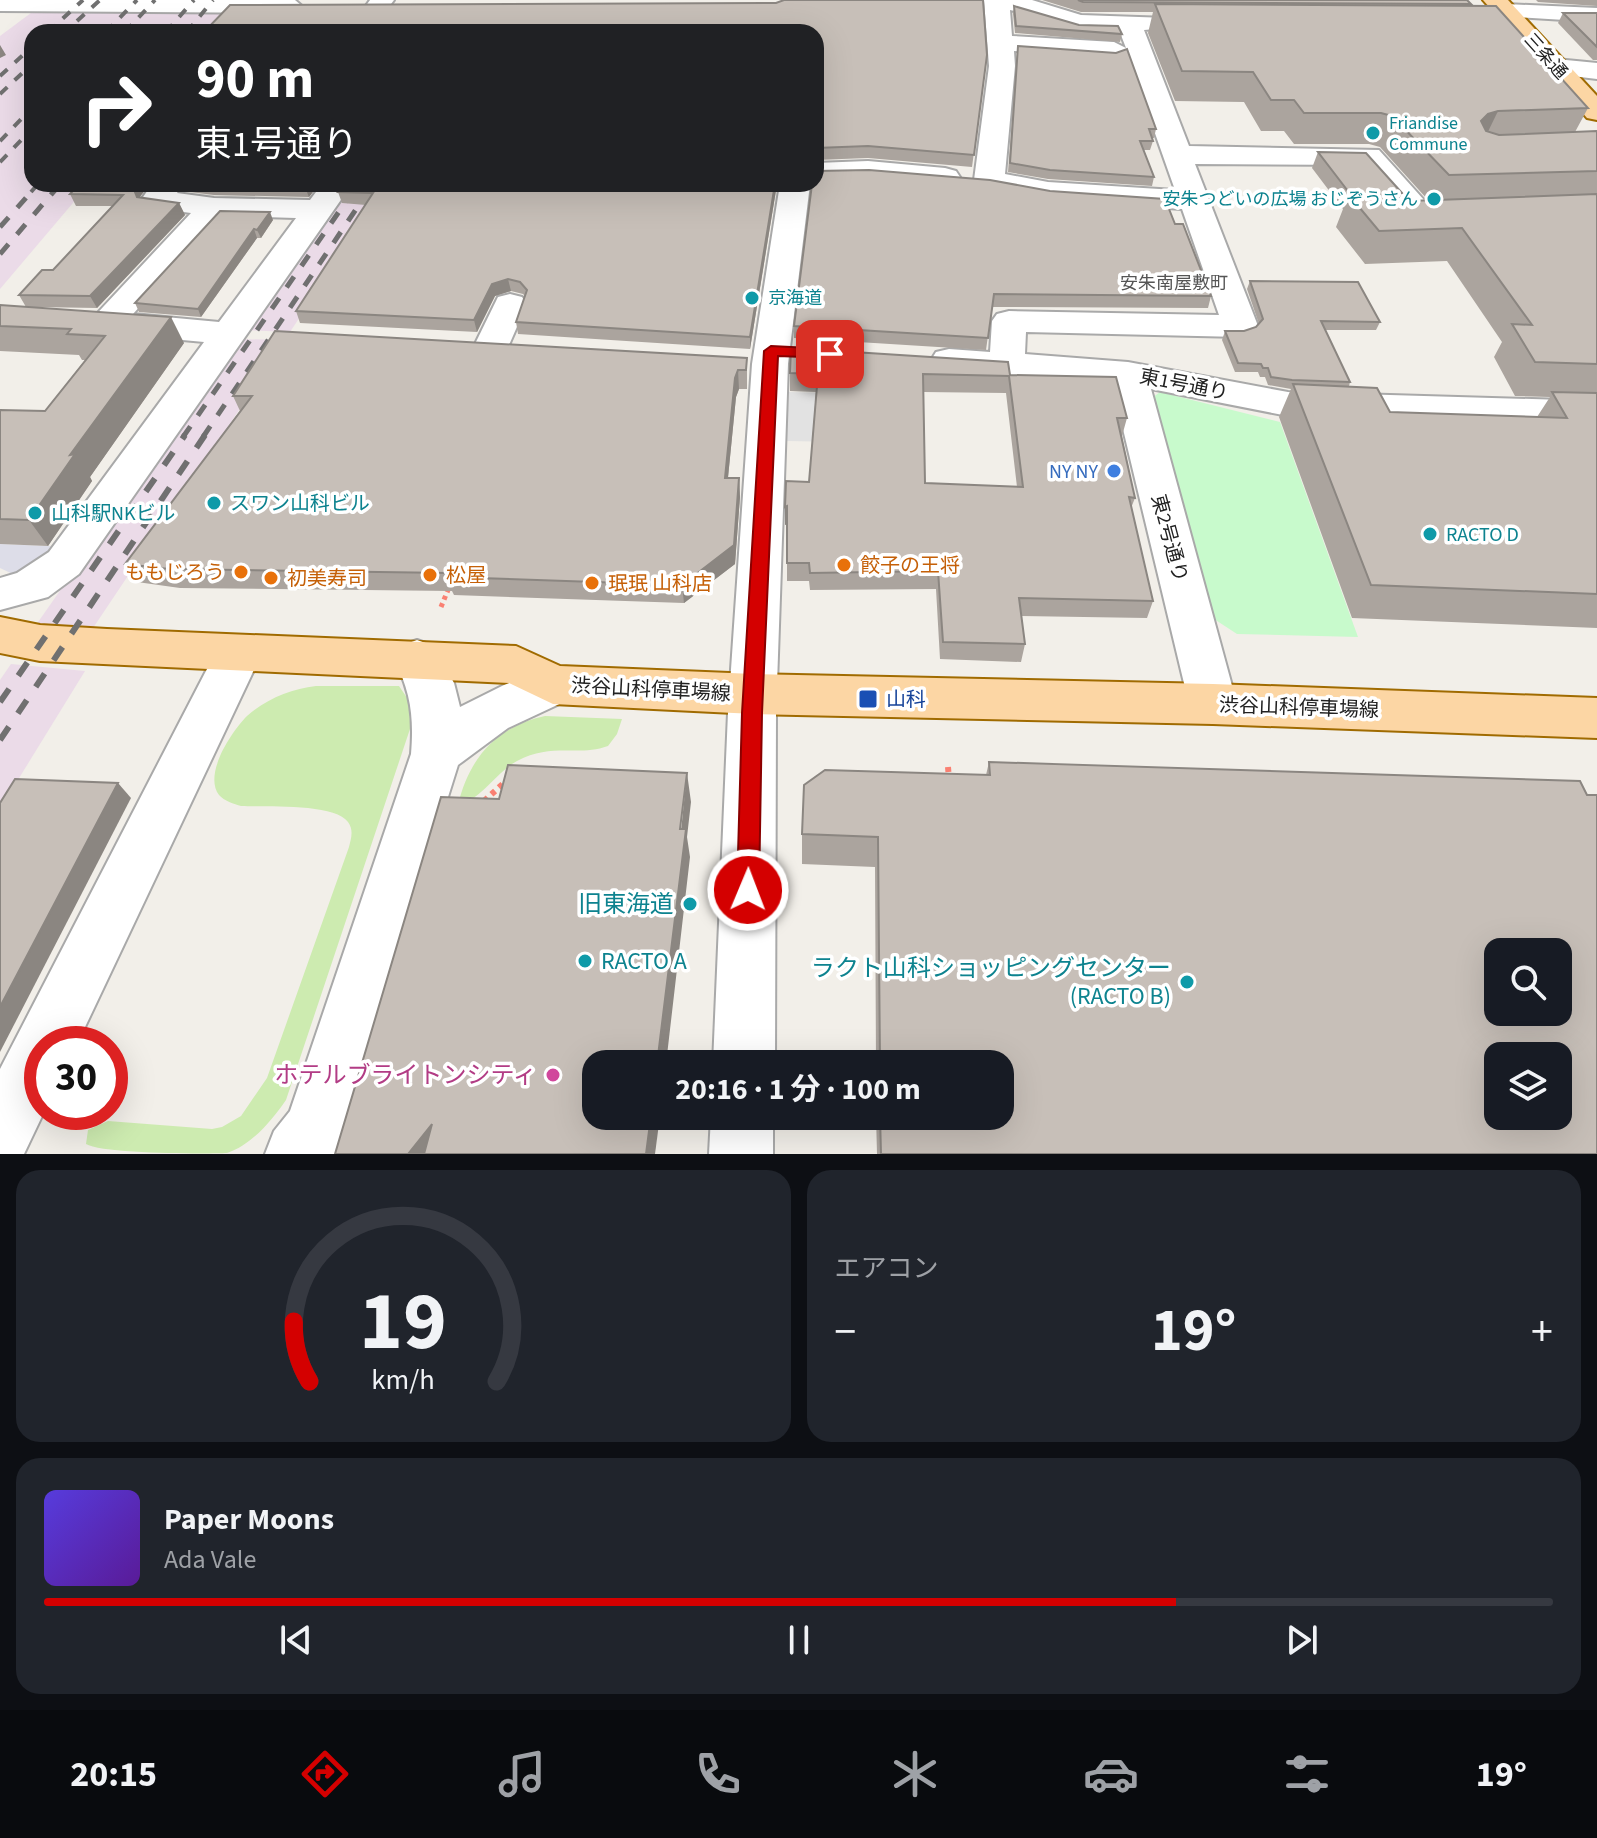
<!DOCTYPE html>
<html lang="ja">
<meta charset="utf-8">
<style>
:root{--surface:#171b24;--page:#20242c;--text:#f1f3f6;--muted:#9ea1a6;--line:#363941;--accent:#d40000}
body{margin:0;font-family:"Source Sans 3","Noto Sans JP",sans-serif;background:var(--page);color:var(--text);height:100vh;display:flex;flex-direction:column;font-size:30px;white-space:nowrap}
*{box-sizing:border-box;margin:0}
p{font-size:26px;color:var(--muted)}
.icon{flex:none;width:44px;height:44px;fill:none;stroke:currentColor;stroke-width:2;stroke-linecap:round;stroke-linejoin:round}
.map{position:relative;height:1154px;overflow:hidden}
.drawer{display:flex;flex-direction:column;gap:16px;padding:16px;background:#0d0f14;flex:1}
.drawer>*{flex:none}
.hud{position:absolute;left:24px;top:24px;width:800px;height:168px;border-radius:24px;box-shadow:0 8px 32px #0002;background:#202124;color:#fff;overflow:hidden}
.controls{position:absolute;left:1484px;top:938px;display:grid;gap:16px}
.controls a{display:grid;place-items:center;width:88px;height:88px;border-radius:16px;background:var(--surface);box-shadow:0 8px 32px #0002;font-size:40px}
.speed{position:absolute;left:24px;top:1026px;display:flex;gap:16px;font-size:40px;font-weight:700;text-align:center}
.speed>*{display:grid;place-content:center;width:104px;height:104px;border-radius:50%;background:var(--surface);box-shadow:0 8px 32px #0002;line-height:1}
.speed .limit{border:12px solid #d22;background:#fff;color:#111}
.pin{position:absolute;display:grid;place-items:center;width:68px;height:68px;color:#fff;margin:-34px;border-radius:16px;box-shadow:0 4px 12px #0006}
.me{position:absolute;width:88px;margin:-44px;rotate:1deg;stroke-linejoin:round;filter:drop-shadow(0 0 6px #0008)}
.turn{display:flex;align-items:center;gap:28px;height:168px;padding:0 40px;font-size:36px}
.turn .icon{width:104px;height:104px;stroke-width:2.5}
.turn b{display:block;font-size:56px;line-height:68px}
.big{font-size:60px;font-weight:700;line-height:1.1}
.drawer .tile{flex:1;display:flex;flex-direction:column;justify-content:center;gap:12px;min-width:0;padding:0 28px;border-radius:24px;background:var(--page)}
.drawer .dial{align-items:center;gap:0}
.dial svg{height:208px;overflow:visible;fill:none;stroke:var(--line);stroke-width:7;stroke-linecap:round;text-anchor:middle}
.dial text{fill:var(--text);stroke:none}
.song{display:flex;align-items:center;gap:24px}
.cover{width:96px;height:96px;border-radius:12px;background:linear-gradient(135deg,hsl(250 70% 55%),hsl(270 70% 35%))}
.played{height:8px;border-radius:4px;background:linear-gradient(90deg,var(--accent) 75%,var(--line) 75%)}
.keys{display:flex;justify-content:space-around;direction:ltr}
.heat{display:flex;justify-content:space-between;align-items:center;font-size:44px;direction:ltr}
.drawer .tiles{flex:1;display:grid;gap:16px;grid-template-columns:1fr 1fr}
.tile:last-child{grid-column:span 2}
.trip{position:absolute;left:582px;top:1050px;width:432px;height:80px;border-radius:24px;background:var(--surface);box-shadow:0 8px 32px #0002;font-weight:700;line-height:80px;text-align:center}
.tab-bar{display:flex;height:128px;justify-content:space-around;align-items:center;background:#090b0e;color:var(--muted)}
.tab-bar .icon{width:56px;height:56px}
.tab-bar .on{color:var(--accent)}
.tab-bar b{font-size:36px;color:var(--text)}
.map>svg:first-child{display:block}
.industrial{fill:#ebdbe8}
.grass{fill:#cdebb0}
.park{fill:#c8facc}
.parking{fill:#e2e2e2}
.plaza{fill:#dddde8}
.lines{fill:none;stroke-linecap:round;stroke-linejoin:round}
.minor-casing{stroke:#a9a9a9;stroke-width:4}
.major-casing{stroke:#a06b00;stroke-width:4}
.path-far1{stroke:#fa8072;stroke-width:5;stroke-dasharray:4 4;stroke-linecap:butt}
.path{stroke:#fa8072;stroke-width:6;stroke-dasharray:5 5;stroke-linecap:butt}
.minor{fill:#fff;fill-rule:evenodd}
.major{fill:#fcd6a4;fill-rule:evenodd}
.rail-far2{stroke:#707070;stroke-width:4;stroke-dasharray:10 10;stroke-linecap:butt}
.rail-far1{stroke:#707070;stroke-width:5;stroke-dasharray:13 13;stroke-linecap:butt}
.rail{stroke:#707070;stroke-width:6;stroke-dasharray:16 16;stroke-linecap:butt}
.wall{fill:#aba49e;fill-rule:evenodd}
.shaded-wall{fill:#8b8681}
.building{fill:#c7bfb8;stroke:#8b8681;stroke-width:2;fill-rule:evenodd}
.route{fill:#d40000;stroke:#8a0000;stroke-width:2}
.culture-dot{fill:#0f9aa8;stroke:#fff;stroke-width:3}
.shop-dot{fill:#3f7fe0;stroke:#fff;stroke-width:3}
.food-dot{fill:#e8710a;stroke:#fff;stroke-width:3}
.transit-dot{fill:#1a4fb4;stroke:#fff;stroke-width:3}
.hotel-dot{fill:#d1479c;stroke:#fff;stroke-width:3}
.labels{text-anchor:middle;stroke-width:7;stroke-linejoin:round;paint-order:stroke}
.far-street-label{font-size:18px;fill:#222;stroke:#fff}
.far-culture-label{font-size:18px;fill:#0d838f;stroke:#fff;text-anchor:start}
.far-neighbourhood-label{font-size:18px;fill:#555;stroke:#fff}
.street-label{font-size:20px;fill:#222;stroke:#fff}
.shop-label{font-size:20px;fill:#366cbe;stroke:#fff;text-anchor:end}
.culture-label{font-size:20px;fill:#0d838f;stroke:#fff;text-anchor:start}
.food-label{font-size:20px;fill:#c56008;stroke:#fff;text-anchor:start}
.transit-label{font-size:20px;fill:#164399;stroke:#fff;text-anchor:start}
.near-culture-label{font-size:24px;fill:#0d838f;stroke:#fff;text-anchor:end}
.near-hotel-label{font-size:24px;fill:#b23c85;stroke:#fff;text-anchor:end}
</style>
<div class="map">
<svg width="1597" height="1154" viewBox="0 0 1597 1154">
<rect width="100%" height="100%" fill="#f2efe9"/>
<g class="industrial">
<polygon points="59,9 230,12 213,32 32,32 32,184 89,184 0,289 0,36 31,13"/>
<polygon points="346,184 388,184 290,332 243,330"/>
<polygon points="236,339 286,340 91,631 36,625"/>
<polygon points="11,664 85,671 0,809 0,680"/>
</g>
<g class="grass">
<path d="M316 686H399L416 711 286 1100C272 1120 252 1145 227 1153 207 1154 102 1154 86 1144L88 1130 108 1121 212 1129 222 1127 241 1116 267 1078 349 847C351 839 354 830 348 822 335 803 265 807 241 806 234 804 224 801 219 795 203 774 232 731 247 716 266 699 291 689 316 686Z"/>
<path d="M545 716 622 719 617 734 608 746C578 757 553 742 517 761 496 772 481 800 458 805 469 758 497 726 545 716Z"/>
</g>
<polygon class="park" points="1160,392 1280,422 1358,637 1237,634 1211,617 1148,401"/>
<polygon class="parking" points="789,392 901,395 903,443 786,441"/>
<polygon class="plaza" points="0,544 48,546 68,548 21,578 0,568"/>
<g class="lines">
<defs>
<g id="minor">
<polygon points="0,0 295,0 302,6 298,11 290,13 0,11"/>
<polygon points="370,0 394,0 385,12 369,12 365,7"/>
<path d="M984 0H1032L1081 15 1168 18 1171 23 1168 28 1144 30 1189 146 1379 150 1433 210 1470 211 1475 218 1470 225C1452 229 1432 231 1414 227L1361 165 1195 164 1258 326 1252 333 1240 337 1026 332 1025 354 1128 362 1288 392 1597 401V425L1288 416 1151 389 1237 704 1230 718 1213 724 1196 718 1189 704 1112 383 949 371 936 368 931 360 936 352 949 349 990 352 992 321 997 314 1009 311 1219 315 1182 209 1048 200 978 186 974 180 989 66ZM1010 10 1044 17 1078 29 1119 30 1126 48 1114 42 1012 36ZM1014 51 1114 58 1123 55 1126 51 1175 190 1048 182 1005 174 1015 66Z"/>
<polygon points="1506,4 1597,8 1597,22 1497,16 1494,11 1497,6"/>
<polygon points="1556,59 1597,63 1597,79 1547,73 1543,67 1547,61"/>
<polygon points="868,161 945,168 956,171 960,177 956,183 945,186 868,179 816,181 816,163"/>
<path d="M152 184H183L177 193 214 198 310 200 322 184H352L79 574 48 597 0 610V578L17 573 49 552 204 342 107 333 95 329 89 322 191 213 145 207 141 200ZM222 216 296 218 219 322 133 314Z"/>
<polygon points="780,184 810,184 788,364 776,713 775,1064 713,1064 728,713 752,364"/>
<polygon points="510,294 522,297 527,304 505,354 492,357 479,354 474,346 498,297"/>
<polygon points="238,637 255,642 261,655 77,1044 42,1044 42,1112 44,1112 24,1154 0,1154 0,1069 221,642"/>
<path d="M417 640 434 646 454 683 460 707 504 685 553 666 570 671 577 685 570 699 508 728 458 765 337 1151 336 1154H265L274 1131 290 1111 411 754C414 718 411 692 394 659L400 646Z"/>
<polygon points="711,1116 773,1116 773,1154 709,1154"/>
</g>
<g id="major">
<polygon points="1483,0 1508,0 1597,96 1597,120 1587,118"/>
<polygon points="0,617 40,625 107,629 516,646 560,666 754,674 1213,684 1597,698 1597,738 1213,724 754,714 553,704 509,683 40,661 0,653"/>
</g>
</defs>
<use href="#minor" class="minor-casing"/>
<use href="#major" class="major-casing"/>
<polyline class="path-far1" points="441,607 450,585"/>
<g class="path">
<polyline points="948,767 949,779"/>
<polyline points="484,801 506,781"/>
</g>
<use href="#minor" class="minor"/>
<use href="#major" class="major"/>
<g class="rail-far2">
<polyline points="77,21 100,0"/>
<polyline points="48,32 83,0"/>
<polyline points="106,32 137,0"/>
<polyline points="125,32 155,0"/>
<polyline points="166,32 194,0"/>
<polyline points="187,32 213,0"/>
<polyline points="463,32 485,0"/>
<polyline points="0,76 32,47"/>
<polyline points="0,94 32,64"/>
<polyline points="0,141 32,108"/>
<polyline points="0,162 32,129"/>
<polyline points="31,192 38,184"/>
<polyline points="53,192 60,184"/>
<polyline points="353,192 358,184"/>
<polyline points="368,192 373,184"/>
</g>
<g class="rail-far1">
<polyline points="0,227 33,190"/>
<polyline points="0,254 55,190"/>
<polyline points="183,437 354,190"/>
<polyline points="203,437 369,190"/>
</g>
<g class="rail">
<polyline points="0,702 185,435"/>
<polyline points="0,740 205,435"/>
</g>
</g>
<g class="wall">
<polygon points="1042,0 1467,0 1471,4 1470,6 1588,108 1575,132 1597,131 1597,628 1352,618 1279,417 1291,389 1268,385 1265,377 1260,377 1258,372 1235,372 1222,340 1225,331 1244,331 1256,327 1259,324 1247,289 1250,281 1380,322 1376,330 1325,330 1350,382 1349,386 1390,412 1537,417 1550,397 1515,396 1494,357 1502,342 1447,261 1365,264 1336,227 1343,209 1312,168 1318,152 1402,193 1398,201 1428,200 1380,147 1369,144 1294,144 1284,131 1261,131 1244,102 1175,101 1148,33 1153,12 1081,12"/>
<polygon points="1536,0 1597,0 1597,6 1538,2"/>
<polygon points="1014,6 1079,25 1122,34 1120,42 1015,33 1013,14"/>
<polygon points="1563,13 1597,13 1597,60 1593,60 1558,23"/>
<polygon points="816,32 987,55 972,167 868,158 816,160"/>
<polygon points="1017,54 1156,129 1154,138 1152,138 1153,141 1150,150 1144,150 1154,177 1152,186 1048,179 1008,172"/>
<polygon points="150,184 139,197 179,203 185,215 97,308 36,307 184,343 90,477 92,481 48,546 0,544 0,410 45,411 85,360 82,360 79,355 0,351 0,305 26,307 19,295 53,270 112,206 76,206 70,194"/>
<polygon points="179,184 319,184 309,197 214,195 182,191"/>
<polygon points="777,184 750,349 518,334 516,322 525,296 523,294 511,291 495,296 477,332 300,323 296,311 366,205 342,203 338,192"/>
<polygon points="220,211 273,220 261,238 257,238 201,317 139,312 135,303"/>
<polygon points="1175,224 1211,296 1208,308 992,307 986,350 794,338 794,326"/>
<polygon points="747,358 747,389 739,389 736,397 728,478 739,478 740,497 735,564 684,603 454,595 452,591 180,588 137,582 125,564 240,411 233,396"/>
<path d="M790 373 1010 375 1127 418 1122 436 1135 498 1131 508 1153 601 1147 618 1021 616 1025 644 1021 662 940 659 936 589 810 590 809 581H787V524L785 525V507L809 482 816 392 790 391ZM923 392 1006 393 1017 487 925 483Z"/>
<polygon points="989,762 1587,795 1597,1154 877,1154 876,1116 1000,1116 1000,1064 876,1064 875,867 802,864 802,834 986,775"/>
</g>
<g class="shaded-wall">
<polygon points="0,45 6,55 0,58"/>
<polygon points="1498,111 1483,142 1481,121 1488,114"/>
<polygon points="135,184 150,184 139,198 142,208 133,187"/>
<polygon points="305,184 319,184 309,197 304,185"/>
<polygon points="775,184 777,184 750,349 750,337"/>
<polygon points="179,203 185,215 97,308 90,296"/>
<polygon points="270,212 273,220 261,238 257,230"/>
<polygon points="254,229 257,238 201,317 198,309"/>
<polygon points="508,279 511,291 495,296 477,332 474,320 492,284"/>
<polygon points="171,317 184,343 90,477 92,481 48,546 29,520 70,455"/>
<polygon points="738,370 739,389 736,397 726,497 725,478 735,378"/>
<polygon points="739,478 740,497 735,564 684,603 682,585"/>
<polygon points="787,506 787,524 785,525 785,507"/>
<polygon points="687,773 691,802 687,837 690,857 666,1064 657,1064"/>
<polygon points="118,783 131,798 0,1052 0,1007"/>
<polygon points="651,1116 660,1116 655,1154 646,1154"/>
<polygon points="432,1124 440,1154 408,1154"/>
</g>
<g class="building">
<polygon points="784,0 983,0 987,55 974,155 868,146 816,148 816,32 204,32 230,5 776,3"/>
<polygon points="1078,0 1467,0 1471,4 1083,2"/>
<polygon points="1155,4 1496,6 1588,108 1498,111 1488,114 1481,121 1486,131 1499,135 1597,131 1597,171 1449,175 1392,116 1381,113 1304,113 1294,100 1271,100 1253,72 1182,71"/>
<polygon points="1014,6 1079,25 1118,26 1122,34 1016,26"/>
<polygon points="1563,13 1597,13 1597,47"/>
<polygon points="1018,46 1116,53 1127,49 1156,129 1149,129 1153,141 1140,141 1154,177 1050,170 1010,163"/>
<polygon points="1318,152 1366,153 1402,193 1365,196 1363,194 1351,195"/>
<polygon points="869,170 990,180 1050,191 1165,199 1175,224 1183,224 1211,296 994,294 988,338 794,326 812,184 816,184 816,171"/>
<polygon points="79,184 135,184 133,187 137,197 179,203 90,296 19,295 42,270 53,270 123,195 70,194"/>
<polygon points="244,184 305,184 304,185"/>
<polygon points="344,184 775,184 750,337 516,322 527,290 520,282 508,279 492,284 474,320 296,311 373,193 338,192"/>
<polygon points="1363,194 1369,200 1381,202 1597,194 1597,364 1535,362 1512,324 1532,325 1462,228 1379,231 1349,195"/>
<polygon points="220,211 270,212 257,230 254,229 198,309 135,303"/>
<polygon points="1250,281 1358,282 1380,322 1321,321 1350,382 1292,380 1271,377 1268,368 1263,368 1261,364 1238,363 1225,331 1244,331 1256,327 1263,319"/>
<polygon points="0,305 171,317 70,455 75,454 29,520 0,519 0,410 45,411 105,336 67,334 71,329 0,326"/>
<polygon points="275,331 747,358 746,370 738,370 735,378 725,478 739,478 734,545 682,585 448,577 449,573 169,569 125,564 252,396 233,396"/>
<path d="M791 348 1008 362 1010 375 1116 377 1127 418H1117L1135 498 1129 497 1153 601 1019 598 1025 644 943 642 938 571 810 573 809 563H787V506L785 507 786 481 809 482 818 374 790 373ZM923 374 1009 376 1023 487 925 483Z"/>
<polygon points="1293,384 1377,388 1390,412 1567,418 1552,392 1597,393 1597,594 1371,585"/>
<path d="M989 762 1580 781 1587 795H1597V1154H881L880 1116H1000V1064H880L878 837 802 834 804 785 825 770 990 775ZM1498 952H1558V1012H1498ZM1498 1056H1558V1116H1498Z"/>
<polygon points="508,765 687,773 680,829 686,829 657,1064 596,1064 596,1116 651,1116 646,1154 424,1154 432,1124 408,1154 335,1154 441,797 499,799"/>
<polygon points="15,779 118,783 0,1007 0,803"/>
</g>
<polygon class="route" points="771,346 830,349 837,354 830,358 778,356 762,713 759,890 756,898 748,901 740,898 737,890 742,713 764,351"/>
<g class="culture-dot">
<circle cx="1373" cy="133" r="8"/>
<circle cx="1434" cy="199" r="8"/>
<circle cx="752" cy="298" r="8"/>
<circle cx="214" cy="503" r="8"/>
<circle cx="35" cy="513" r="8"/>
<circle cx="1430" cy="534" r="8"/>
<circle cx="690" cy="904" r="8"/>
<circle cx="585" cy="961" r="8"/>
<circle cx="1187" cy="982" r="8"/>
</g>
<circle class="shop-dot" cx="1114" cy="471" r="8"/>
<g class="food-dot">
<circle cx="844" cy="565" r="8"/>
<circle cx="241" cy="572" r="8"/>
<circle cx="430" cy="575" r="8"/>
<circle cx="271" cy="578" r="8"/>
<circle cx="592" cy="583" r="8"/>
</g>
<rect class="transit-dot" x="858" y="689" width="20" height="20" rx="4"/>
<circle class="hotel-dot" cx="553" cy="1075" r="8"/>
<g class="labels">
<g class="far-street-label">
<text transform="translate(1546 56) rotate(48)" y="6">三条通</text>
</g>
<g class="far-culture-label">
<text x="1389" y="129">Friandise<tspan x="1389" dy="21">Commune</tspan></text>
<text x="1418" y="205" text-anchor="end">安朱つどいの広場 おじぞうさん</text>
<text x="768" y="304">京海道</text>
</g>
<g class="far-neighbourhood-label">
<text x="1174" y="289">安朱南屋敷町</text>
</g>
<g class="street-label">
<text transform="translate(1184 384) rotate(11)" y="7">東1号通り</text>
<text transform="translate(1170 538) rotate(75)" y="7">東2号通り</text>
<text transform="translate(651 689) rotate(3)" y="7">渋谷山科停車場線</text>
<text transform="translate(1299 707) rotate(2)" y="7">渋谷山科停車場線</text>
</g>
<g class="shop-label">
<text x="1098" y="478">NY NY</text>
</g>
<g class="culture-label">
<text x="230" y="510">スワン山科ビル</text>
<text x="51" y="520">山科駅NKビル</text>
<text x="1446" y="541">RACTO D</text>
</g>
<g class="food-label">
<text x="860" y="572">餃子の王将</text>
<text x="225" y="579" text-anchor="end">ももじろう</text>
<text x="446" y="582">松屋</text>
<text x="287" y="585">初美寿司</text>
<text x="608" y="590">珉珉 山科店</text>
</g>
<g class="transit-label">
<text x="886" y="706">山科</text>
</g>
<g class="near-culture-label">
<text x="674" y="912">旧東海道</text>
<text x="601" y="969" text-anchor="start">RACTO A</text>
<text x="1171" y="976">ラクト山科ショッピングセンター<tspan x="1171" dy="28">(RACTO B)</tspan></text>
</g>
<g class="near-hotel-label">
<text x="537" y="1083">ホテルブライトンシティ</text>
</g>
</g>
</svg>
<div class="controls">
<a><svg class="icon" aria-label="search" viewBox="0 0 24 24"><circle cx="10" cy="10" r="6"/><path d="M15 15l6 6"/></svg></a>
<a><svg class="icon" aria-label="layers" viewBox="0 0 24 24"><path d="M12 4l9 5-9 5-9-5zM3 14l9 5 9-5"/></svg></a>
</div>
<div class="speed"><div class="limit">30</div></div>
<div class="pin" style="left:830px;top:354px;background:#d93025"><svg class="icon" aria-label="arrive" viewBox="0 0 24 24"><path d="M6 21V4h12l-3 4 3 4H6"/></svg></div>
<svg class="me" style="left:748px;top:890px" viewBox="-20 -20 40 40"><circle r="17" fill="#d40000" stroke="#fff" stroke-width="3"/><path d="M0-11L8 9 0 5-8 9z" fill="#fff"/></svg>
<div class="trip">20:16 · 1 分 · 100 m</div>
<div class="hud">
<div class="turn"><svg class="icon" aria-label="right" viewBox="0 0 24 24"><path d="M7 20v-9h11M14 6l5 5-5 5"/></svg><div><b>90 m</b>東1号通り</div></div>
</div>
</div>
<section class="drawer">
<div class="tiles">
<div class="tile dial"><svg viewBox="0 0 100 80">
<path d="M14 69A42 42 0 1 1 86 69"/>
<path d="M14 69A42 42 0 0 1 8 46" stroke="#d40000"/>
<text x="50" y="56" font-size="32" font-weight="700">19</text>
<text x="50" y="72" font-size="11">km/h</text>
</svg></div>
<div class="tile"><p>エアコン</p>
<div class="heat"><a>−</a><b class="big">19°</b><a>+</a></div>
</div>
<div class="tile">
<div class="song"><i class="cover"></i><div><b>Paper Moons</b><p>Ada Vale</p></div></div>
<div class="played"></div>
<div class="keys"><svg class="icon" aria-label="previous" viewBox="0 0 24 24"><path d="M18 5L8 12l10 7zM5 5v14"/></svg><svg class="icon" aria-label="pause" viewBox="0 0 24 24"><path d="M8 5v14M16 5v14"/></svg><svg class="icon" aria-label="next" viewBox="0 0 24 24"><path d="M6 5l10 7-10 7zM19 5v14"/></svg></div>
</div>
</div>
</section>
<nav class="tab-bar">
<b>20:15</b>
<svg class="icon on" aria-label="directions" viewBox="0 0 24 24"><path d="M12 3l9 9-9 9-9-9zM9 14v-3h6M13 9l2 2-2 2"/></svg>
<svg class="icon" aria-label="music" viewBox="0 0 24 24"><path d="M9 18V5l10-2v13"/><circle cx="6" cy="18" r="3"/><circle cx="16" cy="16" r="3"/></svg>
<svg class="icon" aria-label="phone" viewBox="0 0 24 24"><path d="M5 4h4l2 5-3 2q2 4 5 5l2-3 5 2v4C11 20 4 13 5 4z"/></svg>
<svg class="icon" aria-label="climate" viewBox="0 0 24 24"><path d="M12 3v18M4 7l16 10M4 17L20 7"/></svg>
<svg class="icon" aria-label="car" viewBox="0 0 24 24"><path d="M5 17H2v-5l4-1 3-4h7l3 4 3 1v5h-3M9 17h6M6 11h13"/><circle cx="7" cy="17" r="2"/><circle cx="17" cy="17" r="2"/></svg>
<svg class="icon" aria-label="filters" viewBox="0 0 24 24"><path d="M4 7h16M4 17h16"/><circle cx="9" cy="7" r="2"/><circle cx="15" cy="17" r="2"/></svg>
<b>19°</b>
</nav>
